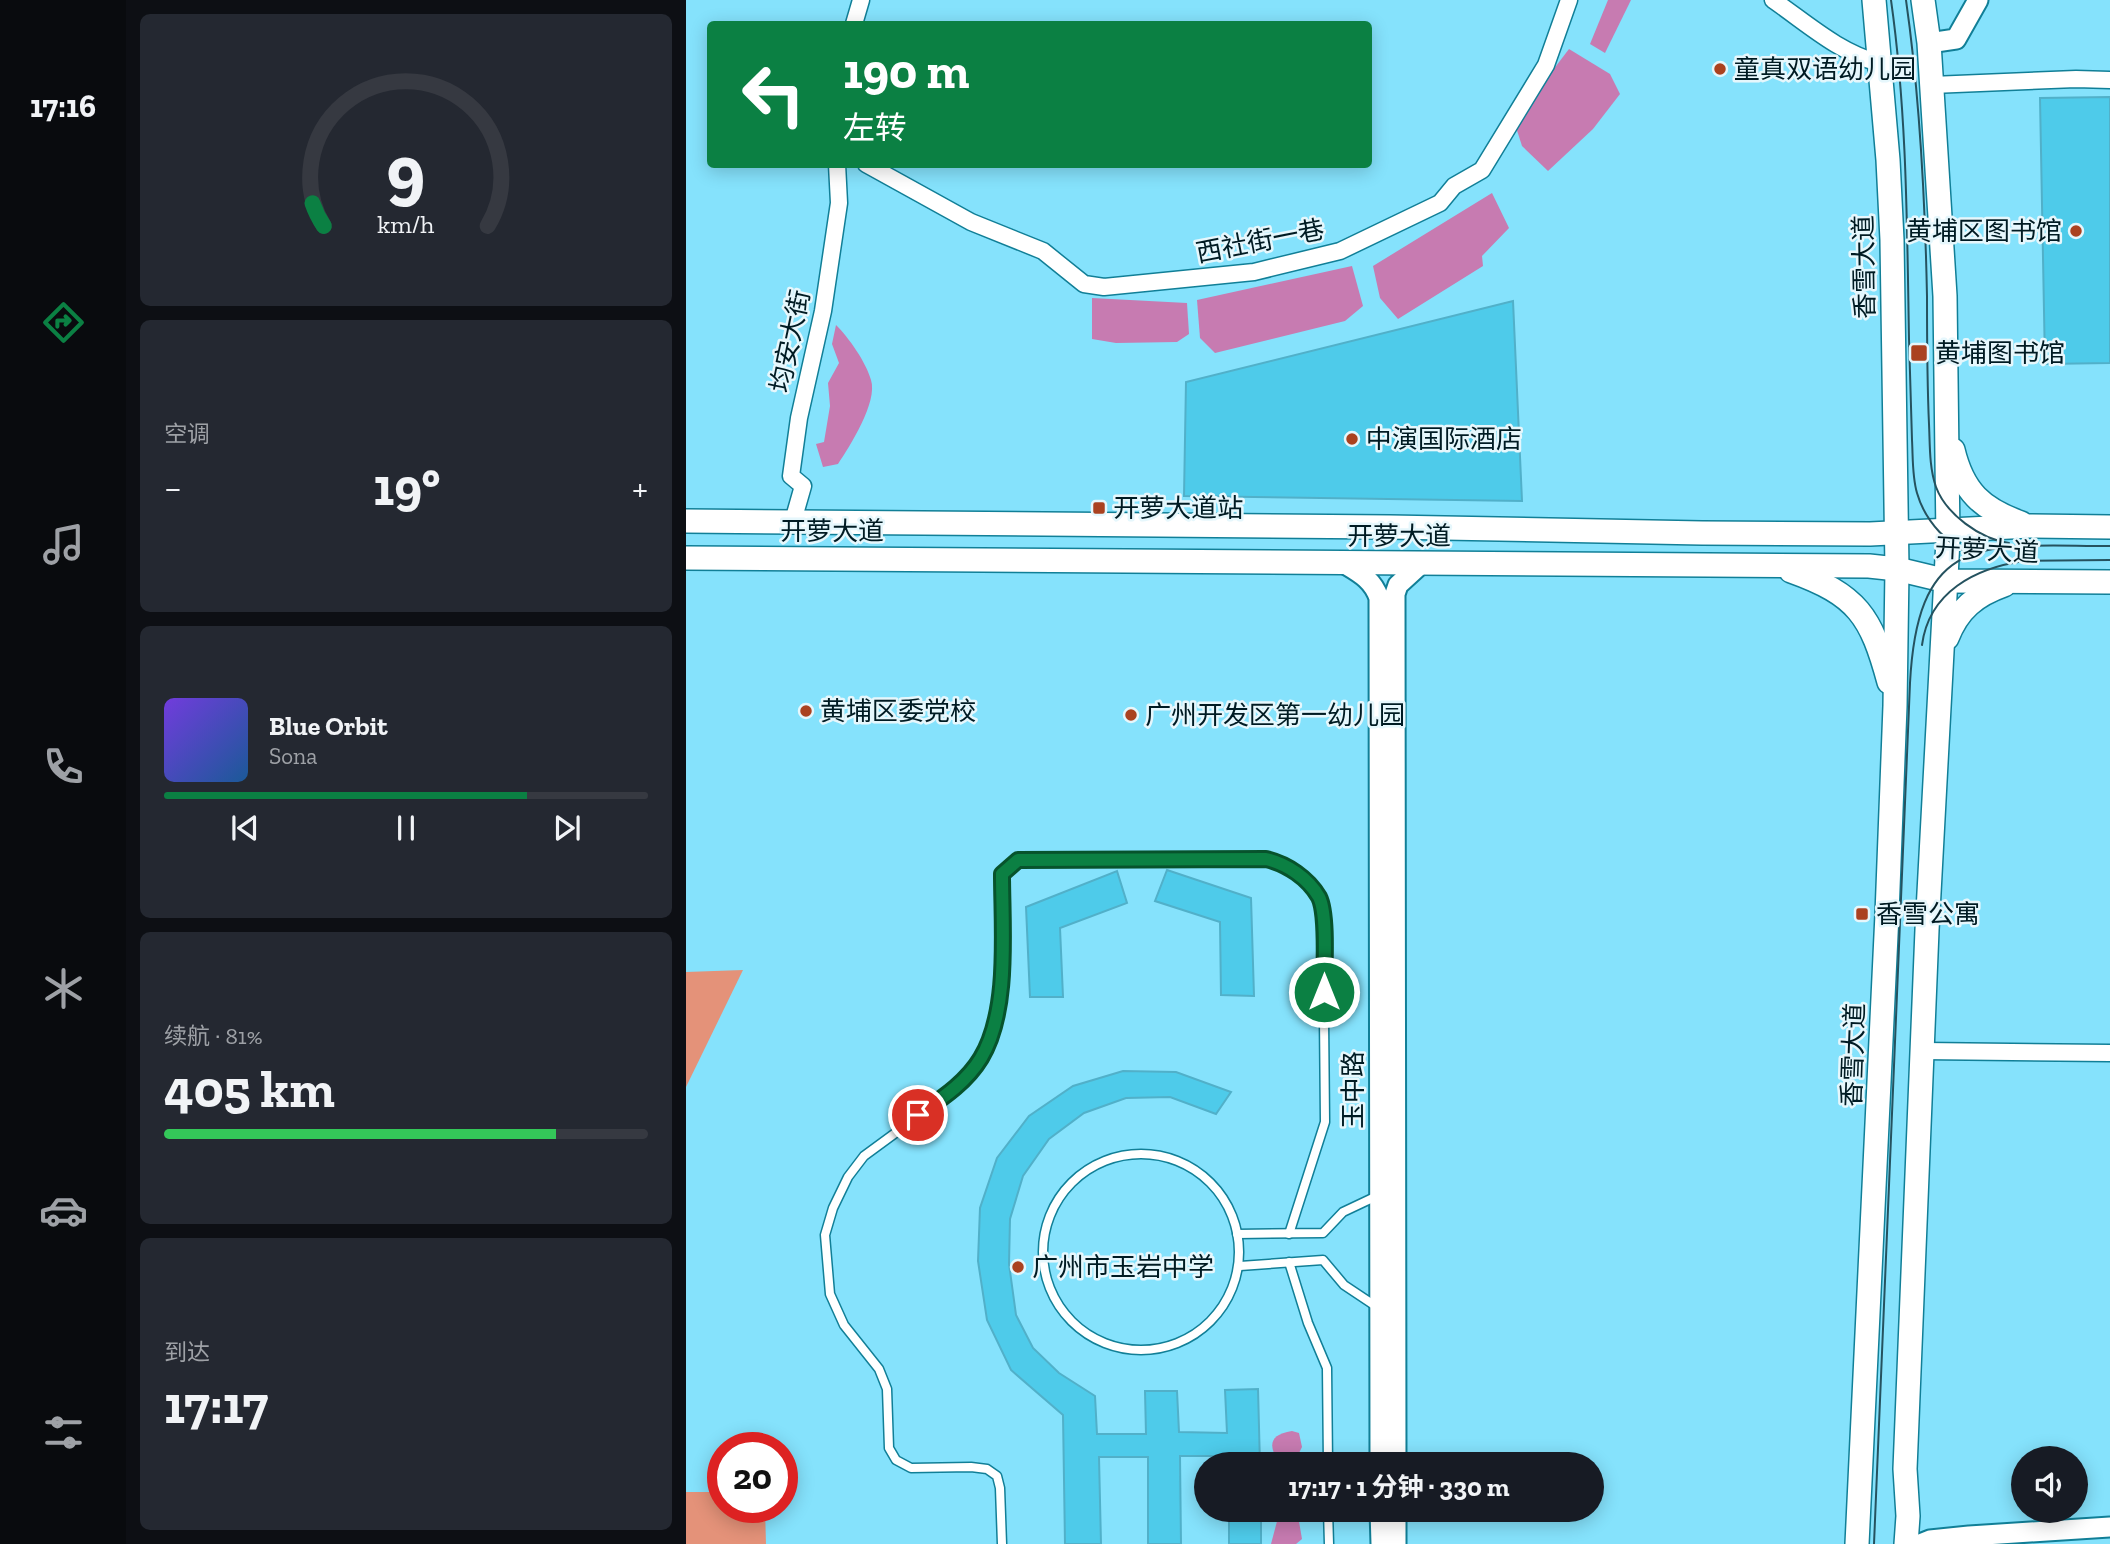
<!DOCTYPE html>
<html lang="zh">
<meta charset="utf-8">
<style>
:root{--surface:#171b24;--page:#242831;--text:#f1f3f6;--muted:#9ea1a6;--line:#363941;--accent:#0b8043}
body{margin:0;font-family:"Zilla Slab","Noto Sans SC",serif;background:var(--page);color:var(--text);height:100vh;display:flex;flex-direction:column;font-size:26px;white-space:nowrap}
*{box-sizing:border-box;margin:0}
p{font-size:23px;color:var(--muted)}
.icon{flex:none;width:38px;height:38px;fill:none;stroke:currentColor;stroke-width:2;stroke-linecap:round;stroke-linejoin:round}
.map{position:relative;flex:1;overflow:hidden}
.side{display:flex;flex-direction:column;gap:14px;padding:14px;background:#0d0f14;width:560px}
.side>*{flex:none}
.hud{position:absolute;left:21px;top:21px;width:665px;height:147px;border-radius:7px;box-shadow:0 4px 18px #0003;background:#0b8043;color:#fff;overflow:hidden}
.controls{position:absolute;left:1325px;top:1446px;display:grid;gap:14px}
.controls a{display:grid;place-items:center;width:77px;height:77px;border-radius:50%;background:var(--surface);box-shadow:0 4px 18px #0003;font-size:35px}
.speed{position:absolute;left:21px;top:1432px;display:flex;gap:14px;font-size:35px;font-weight:700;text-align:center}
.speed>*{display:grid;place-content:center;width:91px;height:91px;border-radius:50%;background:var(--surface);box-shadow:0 4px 18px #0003;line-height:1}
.speed .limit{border:10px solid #d22;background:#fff;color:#111}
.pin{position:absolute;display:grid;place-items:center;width:60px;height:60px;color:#fff;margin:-30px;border:4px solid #fff;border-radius:50%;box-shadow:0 2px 7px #0007}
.me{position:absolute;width:77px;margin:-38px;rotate:0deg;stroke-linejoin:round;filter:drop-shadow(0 0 5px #0008)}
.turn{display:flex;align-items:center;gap:24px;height:147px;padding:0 21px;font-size:32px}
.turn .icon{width:91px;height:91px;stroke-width:2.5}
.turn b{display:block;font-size:49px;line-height:60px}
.big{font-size:52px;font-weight:700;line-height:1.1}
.side .widget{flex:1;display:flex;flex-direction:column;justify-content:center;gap:10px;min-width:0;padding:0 24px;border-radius:10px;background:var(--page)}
.side .dial{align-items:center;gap:0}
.dial svg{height:182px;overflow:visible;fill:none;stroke:var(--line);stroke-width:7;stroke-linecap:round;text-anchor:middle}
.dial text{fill:var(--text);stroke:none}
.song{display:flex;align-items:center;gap:21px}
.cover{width:84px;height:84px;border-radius:10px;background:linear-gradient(135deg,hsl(260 70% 55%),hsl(210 70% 35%))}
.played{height:7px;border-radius:4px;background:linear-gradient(90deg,var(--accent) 75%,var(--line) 75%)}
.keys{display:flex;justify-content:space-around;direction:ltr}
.heat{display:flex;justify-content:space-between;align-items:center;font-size:38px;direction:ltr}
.charge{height:10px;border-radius:5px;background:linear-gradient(90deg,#34c759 81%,var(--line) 0)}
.trip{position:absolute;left:508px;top:1452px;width:410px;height:70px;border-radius:35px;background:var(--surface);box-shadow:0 4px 18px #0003;font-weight:700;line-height:70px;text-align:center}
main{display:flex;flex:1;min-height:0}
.tab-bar{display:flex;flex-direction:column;width:126px;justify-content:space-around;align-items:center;background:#090b0e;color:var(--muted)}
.tab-bar .icon{width:49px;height:49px}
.tab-bar .selected{color:var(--accent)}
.tab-bar b{font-size:32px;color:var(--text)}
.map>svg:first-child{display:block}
.green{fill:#e49279}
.water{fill:#c77bb1}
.building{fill:#4ecbea;stroke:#51b0c9;stroke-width:2}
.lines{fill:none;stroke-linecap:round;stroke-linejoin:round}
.service-casing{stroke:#117f97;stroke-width:11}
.minor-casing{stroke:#117f97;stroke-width:19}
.tertiary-casing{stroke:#117f97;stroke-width:23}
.secondary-casing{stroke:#117f97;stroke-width:26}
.service{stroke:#fff;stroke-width:8}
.minor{stroke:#fff;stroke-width:16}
.tertiary{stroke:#fff;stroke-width:19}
.secondary{stroke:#fff;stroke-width:23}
.tram{stroke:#25525f;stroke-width:2}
.route-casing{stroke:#07532c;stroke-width:18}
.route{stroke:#0b8043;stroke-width:12}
.poi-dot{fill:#aa4220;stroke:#e6f7fc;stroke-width:2.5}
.labels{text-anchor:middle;stroke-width:5;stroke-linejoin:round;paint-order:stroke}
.poi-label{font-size:26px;fill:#001b23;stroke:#e6f7fc;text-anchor:start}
.street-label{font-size:26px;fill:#001b23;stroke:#e6f7fc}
</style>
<main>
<nav class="tab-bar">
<b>17:16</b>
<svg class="icon selected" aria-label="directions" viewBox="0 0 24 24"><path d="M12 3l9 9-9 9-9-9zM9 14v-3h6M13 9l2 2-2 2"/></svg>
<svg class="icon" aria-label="music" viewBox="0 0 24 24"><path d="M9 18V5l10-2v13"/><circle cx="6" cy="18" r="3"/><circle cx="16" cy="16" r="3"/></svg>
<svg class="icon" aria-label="phone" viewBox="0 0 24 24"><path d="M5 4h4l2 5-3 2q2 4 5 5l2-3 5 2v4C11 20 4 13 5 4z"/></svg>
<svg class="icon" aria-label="climate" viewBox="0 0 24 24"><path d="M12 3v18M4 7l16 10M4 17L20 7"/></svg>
<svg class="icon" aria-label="car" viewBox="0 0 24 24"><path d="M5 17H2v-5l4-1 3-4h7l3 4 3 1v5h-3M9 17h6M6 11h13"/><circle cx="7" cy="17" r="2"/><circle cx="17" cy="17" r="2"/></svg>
<svg class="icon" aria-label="filters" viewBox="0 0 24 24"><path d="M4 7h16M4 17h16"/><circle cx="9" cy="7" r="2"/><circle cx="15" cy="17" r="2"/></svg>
</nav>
<section class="side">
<div class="widget dial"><svg viewBox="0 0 100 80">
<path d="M14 69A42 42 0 1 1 86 69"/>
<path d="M14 69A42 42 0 0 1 9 59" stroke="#0b8043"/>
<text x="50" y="56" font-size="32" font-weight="700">9</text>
<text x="50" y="72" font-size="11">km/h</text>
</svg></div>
<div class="widget"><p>空调</p>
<div class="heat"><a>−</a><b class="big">19°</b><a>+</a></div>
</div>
<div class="widget">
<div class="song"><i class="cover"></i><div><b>Blue Orbit</b><p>Sona</p></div></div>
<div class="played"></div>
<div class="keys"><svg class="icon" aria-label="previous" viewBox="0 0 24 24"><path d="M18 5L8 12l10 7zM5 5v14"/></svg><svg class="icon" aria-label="pause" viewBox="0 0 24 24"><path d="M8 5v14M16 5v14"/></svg><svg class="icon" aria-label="next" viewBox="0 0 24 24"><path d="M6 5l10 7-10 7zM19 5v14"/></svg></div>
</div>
<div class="widget"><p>续航 · 81%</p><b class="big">405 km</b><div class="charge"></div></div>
<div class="widget"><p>到达</p><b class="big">17:17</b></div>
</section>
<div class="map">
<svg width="1424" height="1544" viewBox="0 0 1424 1544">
<rect width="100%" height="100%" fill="#85e2fc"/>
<g class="green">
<polygon points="57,970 0,1087 0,972"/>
<polygon points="0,1492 37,1492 37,1507 79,1507 80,1544 0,1544"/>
</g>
<g class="water">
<polygon points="922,0 945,0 919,53 904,44"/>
<polygon points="883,49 924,74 934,94 907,129 862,171 836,146 828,121"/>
<polygon points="806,193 823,228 796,256 797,266 712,319 694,298 687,266"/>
<polygon points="666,266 677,306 659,321 529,353 514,338 511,300"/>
<polygon points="406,298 501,303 503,334 491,342 430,343 406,339"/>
<path d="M150 325C163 338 180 362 185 380 192 402 164 446 152 464L137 467 130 444 138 442 144 406 142 383 153 363 146 344Z"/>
<path d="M606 1431 613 1433 616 1447 607 1465H594C583 1447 581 1435 606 1431Z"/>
<polygon points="594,1510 611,1510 616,1539 610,1544 585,1544"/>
</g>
<g class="building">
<polygon points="1424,97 1424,363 1359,364 1354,98"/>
<polygon points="827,301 836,501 498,496 500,382"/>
<polygon points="481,870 565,898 568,996 535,995 534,922 469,901"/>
<polygon points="431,871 441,903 374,928 377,997 344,997 340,907"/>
<polygon points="437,1071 490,1072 545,1092 530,1114 484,1097 440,1098 398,1113 363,1139 337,1176 324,1219 323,1264 330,1315 347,1348 373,1373 409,1396 411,1434 460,1434 459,1391 491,1391 493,1432 541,1433 539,1390 572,1389 574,1465 542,1465 542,1456 494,1456 495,1544 462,1544 462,1457 413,1457 415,1544 379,1544 377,1415 325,1370 301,1320 292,1261 294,1208 311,1158 343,1116 387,1086"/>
<rect x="543" y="1510" width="32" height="34"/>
</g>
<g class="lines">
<defs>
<g id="service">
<circle cx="455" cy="1252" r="98"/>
<polyline points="551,1234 637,1233 657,1212 693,1195"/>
<polyline points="603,1262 622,1323 641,1368 642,1465"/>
<polyline points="554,1266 637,1260 658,1285 691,1307"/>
<polyline points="642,1510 643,1544"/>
<path d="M316 1544 314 1488 311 1476 301 1469 285 1467 225 1468 210 1460 203 1448 201 1389 193 1369 158 1325 144 1294 139 1235 147 1208 162 1177 178 1156 268 1090 295 1058 305 1032 315 994 316 874 332 860 580 859C608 866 629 886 637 914L639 1122 603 1234"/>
</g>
<g id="minor">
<path d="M1087 0C1122 24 1152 52 1193 63"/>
<polyline points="168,24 175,0"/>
<polyline points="1246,85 1390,79 1424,80"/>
<polyline points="180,164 285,222 357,251 398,284 418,287 568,272 654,251 754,203 768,186 796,170 860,65 883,0"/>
<polyline points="107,521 117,486 105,476 113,418 137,311 153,203 151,164"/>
<polyline points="1237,1051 1424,1053"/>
</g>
<g id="tertiary">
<polyline points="1243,43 1270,39 1292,0"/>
<path d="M659 564C674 573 687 580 693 598L694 1465"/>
<polyline points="710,1465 709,594 712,585 735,564"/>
<polyline points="694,1510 695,1544"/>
<polyline points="710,1510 710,1544"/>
<polyline points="1234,1544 1244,1540 1283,1536 1424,1527"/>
</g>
<g id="secondary">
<path d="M1267 450C1277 492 1296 509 1335 523"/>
<polyline points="0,521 704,527 1016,533 1184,534 1344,526 1424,527"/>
<polyline points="0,558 1183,566 1211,569 1261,581 1424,582"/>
<path d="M1105 571C1172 595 1185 616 1203 682"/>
<path d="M1261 638C1272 609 1290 595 1318 585"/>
<polyline points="1171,1544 1201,914 1209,706 1211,569 1206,240 1202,160 1188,0"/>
<polyline points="1220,1544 1222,1516 1219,1469 1241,930 1262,540 1259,296 1243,43 1237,0"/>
</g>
</defs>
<use href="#service" class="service-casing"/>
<use href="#minor" class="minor-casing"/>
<use href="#tertiary" class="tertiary-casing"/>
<use href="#secondary" class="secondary-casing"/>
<use href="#service" class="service"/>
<use href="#minor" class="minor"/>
<use href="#tertiary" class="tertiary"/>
<use href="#secondary" class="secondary"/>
<g class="tram">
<path d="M1205 0C1221 113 1221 226 1223 339 1224 373 1225 407 1226 440 1227 457 1226 476 1231 493 1239 521 1263 548 1291 556"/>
<path d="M1220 0C1234 98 1239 197 1241 296 1241 339 1241 381 1243 424 1244 444 1243 467 1250 487 1260 514 1294 539 1323 543"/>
<polyline points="1329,561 1424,560"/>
<path d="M1236 645C1243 592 1289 568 1338 561"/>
<path d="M1188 1544 1224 683C1232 529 1300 546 1424 546"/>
</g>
</g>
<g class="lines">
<defs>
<path id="route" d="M232 1115C255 1099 280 1083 295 1058 324 1010 316 928 316 874L332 860 580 859C601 864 622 878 633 897 642 915 638 970 638 992"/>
</defs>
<use href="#route" class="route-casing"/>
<use href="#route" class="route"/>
</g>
<g class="poi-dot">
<circle cx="1034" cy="69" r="7"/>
<circle cx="1390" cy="231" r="7"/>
<rect x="1224" y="344" width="18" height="18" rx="3.5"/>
<circle cx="666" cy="439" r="7"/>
<rect x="406" y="501" width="14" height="14" rx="3.5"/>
<circle cx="120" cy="711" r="7"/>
<circle cx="445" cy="715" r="7"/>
<rect x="1169" y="907" width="14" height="14" rx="3.5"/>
<circle cx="332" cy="1267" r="7"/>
</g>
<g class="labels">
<g class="poi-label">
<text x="1048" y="78">童真双语幼儿园</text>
<text x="1376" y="240" text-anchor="end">黄埔区图书馆</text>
<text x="1249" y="362">黄埔图书馆</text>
<text x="680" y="448">中演国际酒店</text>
<text x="427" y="517">开萝大道站</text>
<text x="134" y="720">黄埔区委党校</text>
<text x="459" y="724">广州开发区第一幼儿园</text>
<text x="1190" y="923">香雪公寓</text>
<text x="346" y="1276">广州市玉岩中学</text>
</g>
<g class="street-label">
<text transform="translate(574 241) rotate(-11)" y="9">西社街一巷</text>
<text transform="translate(1178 267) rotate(-91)" y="9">香雪大道</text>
<text transform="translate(104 341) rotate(-78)" y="9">均安大街</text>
<text x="146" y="540">开萝大道</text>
<text x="713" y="545">开萝大道</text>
<text transform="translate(1301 550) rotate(3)" y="9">开萝大道</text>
<text transform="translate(1167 1055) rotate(-88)" y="9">香雪大道</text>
<text transform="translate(667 1090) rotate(-90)" y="9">玉中路</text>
</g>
</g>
</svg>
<div class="controls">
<a><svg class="icon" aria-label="sound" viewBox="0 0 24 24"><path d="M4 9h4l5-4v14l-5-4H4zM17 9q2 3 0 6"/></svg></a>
</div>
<div class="speed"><div class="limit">20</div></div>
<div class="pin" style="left:232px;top:1115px;background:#d93025"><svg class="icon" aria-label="arrive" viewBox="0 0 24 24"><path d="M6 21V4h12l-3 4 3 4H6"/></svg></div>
<svg class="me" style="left:638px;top:992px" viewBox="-20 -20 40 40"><circle r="17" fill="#0b8043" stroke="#fff" stroke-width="3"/><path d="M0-11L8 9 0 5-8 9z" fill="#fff"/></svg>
<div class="trip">17:17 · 1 分钟 · 330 m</div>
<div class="hud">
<div class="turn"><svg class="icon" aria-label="left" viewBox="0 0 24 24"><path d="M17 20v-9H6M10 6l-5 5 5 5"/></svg><div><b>190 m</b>左转</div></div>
</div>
</div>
</main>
